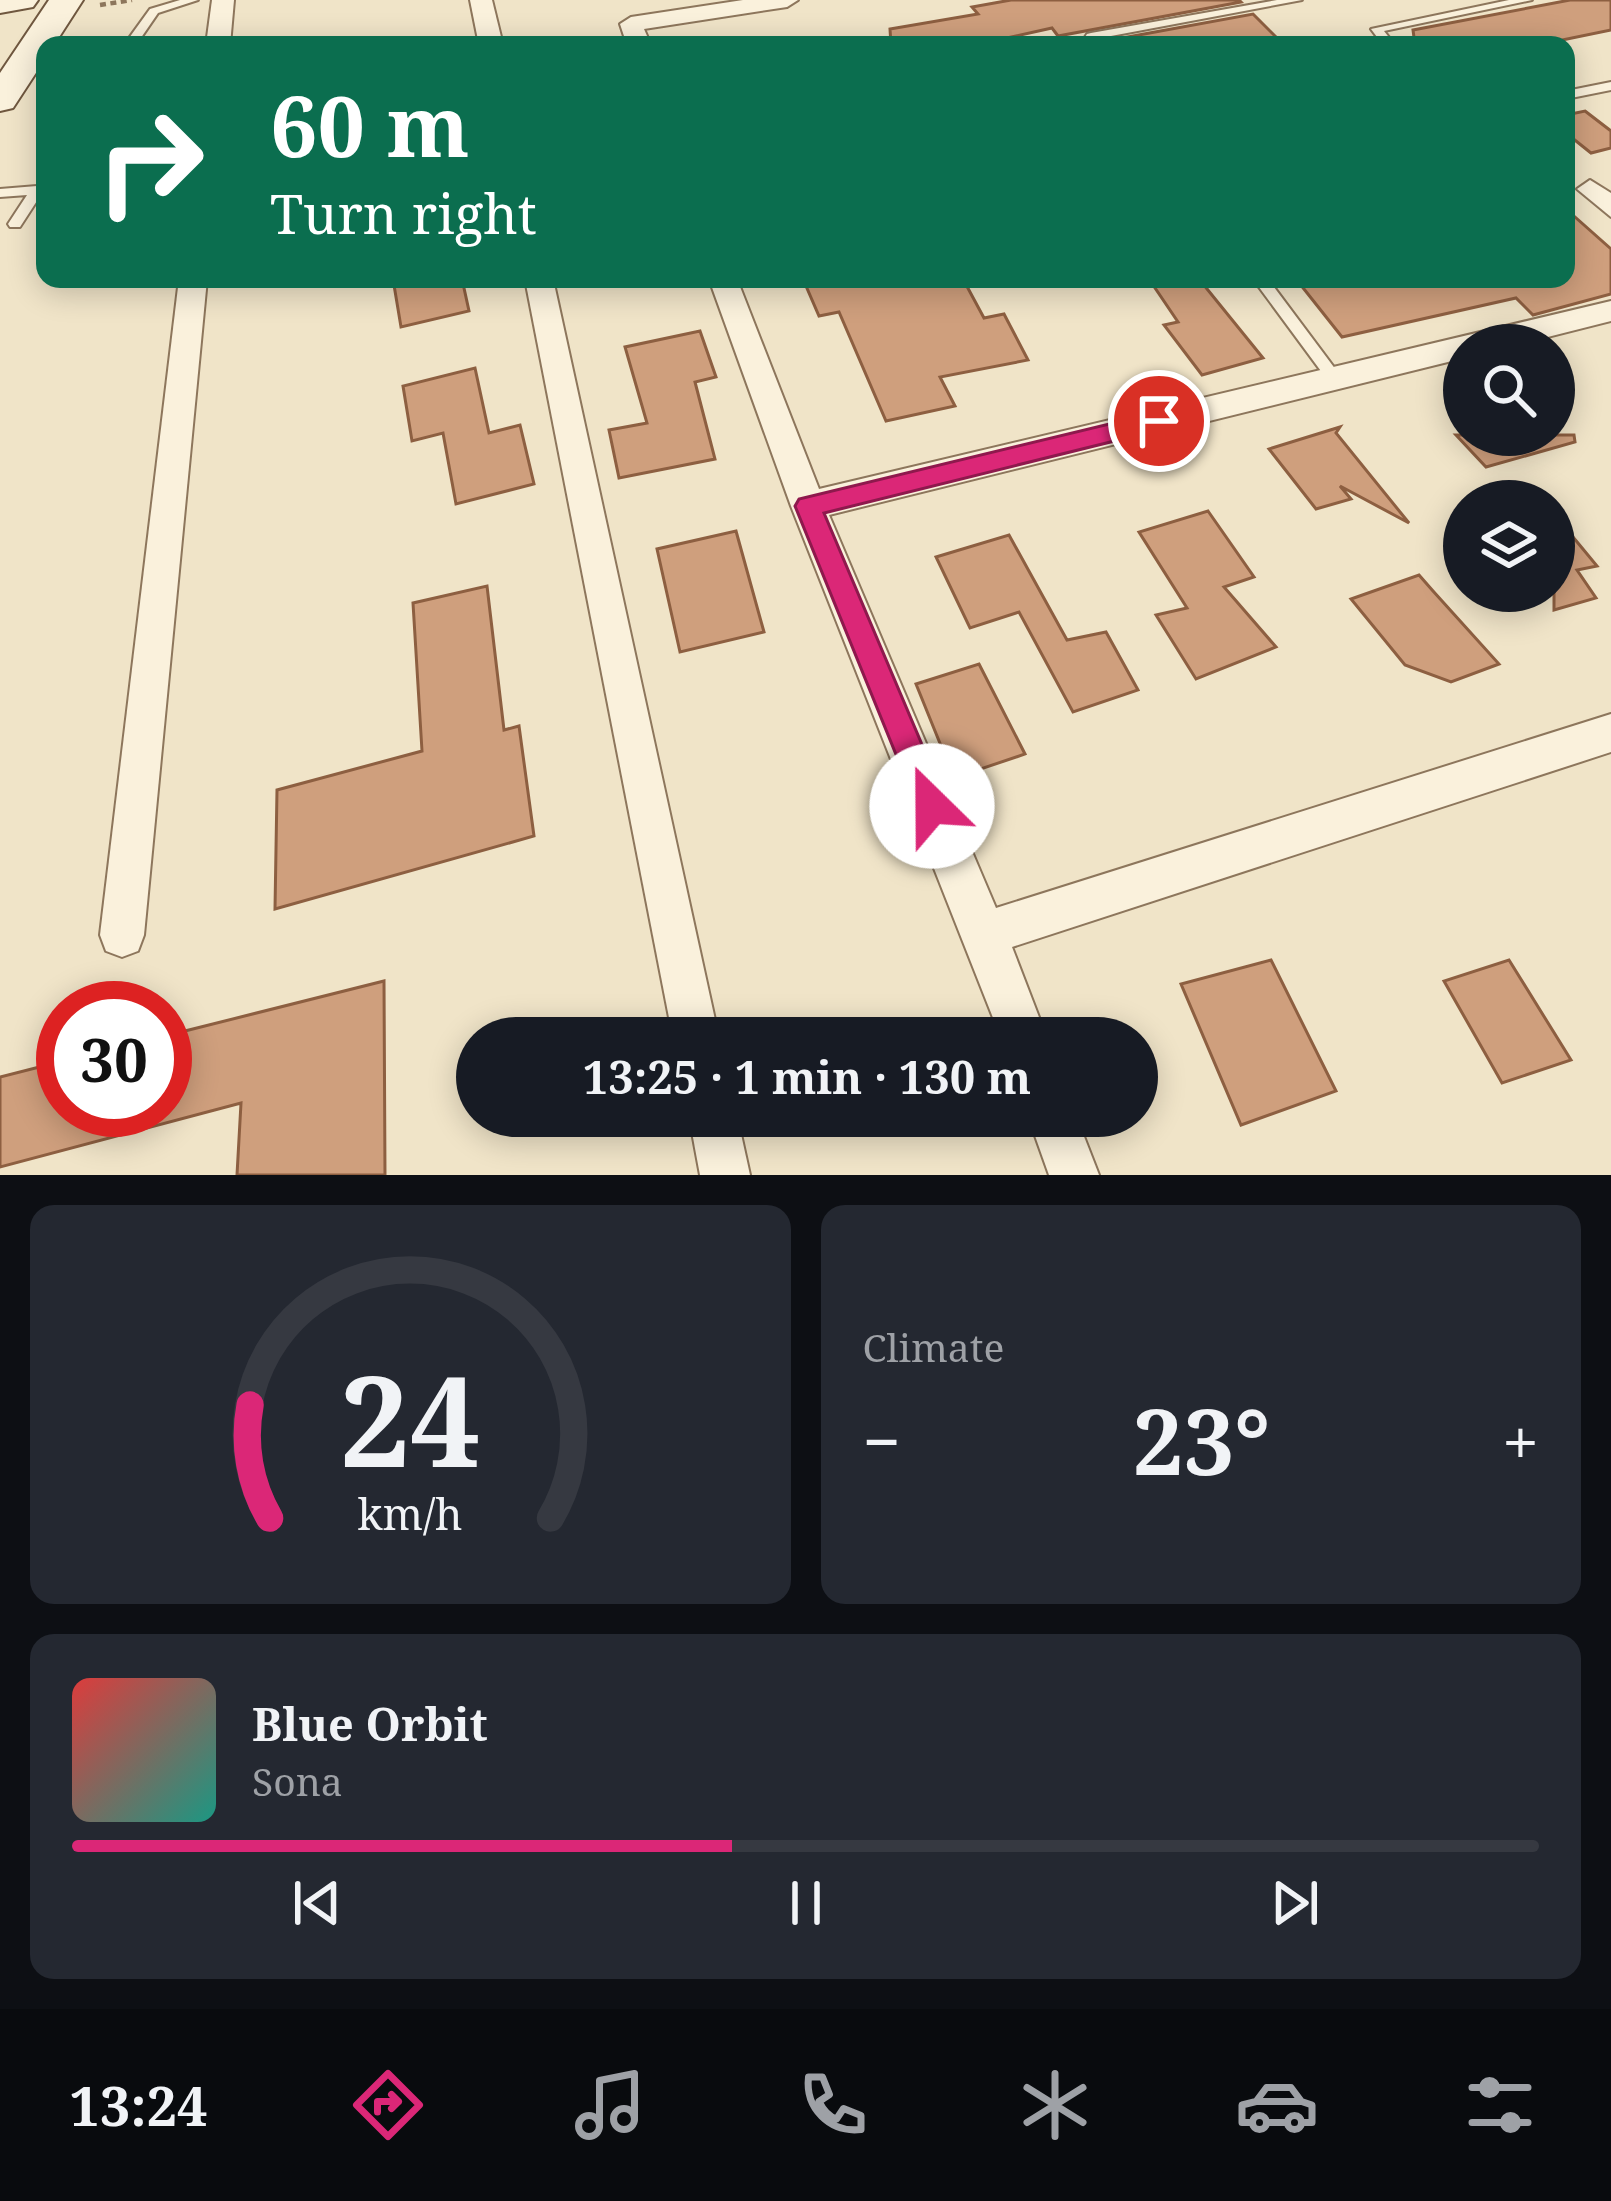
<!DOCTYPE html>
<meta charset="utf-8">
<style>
:root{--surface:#171b24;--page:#242831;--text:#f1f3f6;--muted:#9ea1a6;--line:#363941;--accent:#db2777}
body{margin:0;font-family:"Noto Serif",serif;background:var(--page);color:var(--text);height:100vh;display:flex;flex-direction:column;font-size:45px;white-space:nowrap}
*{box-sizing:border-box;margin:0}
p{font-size:39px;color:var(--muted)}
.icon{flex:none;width:66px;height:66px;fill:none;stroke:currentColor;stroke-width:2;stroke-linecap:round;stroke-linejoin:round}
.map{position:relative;height:1175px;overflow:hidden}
.drawer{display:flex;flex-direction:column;gap:30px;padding:30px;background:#0d0f14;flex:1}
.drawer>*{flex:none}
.hud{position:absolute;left:36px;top:36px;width:1539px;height:252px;border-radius:24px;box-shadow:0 6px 30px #0003;background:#0b6e4f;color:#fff;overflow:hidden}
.controls{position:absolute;left:1443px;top:324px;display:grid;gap:24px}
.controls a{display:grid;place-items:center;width:132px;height:132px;border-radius:50%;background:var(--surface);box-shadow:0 6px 30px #0003;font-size:60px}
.speed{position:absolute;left:36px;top:981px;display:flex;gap:24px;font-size:60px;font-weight:700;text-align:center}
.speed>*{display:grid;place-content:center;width:156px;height:156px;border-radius:50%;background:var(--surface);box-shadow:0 6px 30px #0003;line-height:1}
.speed .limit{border:18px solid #d22;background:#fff;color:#111}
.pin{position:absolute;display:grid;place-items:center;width:102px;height:102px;color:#fff;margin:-51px;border:6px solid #fff;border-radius:50%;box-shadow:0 3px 12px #0007}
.me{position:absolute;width:132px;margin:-66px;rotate:337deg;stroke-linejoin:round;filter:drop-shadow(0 0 9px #0008)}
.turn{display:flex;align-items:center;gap:42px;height:252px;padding:0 36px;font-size:54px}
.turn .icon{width:156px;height:156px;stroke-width:2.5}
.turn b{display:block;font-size:84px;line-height:102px}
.big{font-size:90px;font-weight:700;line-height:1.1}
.drawer .tile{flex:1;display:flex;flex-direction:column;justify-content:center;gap:18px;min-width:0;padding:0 42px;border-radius:24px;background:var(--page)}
.drawer .dial{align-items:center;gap:0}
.dial svg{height:312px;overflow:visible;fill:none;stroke:var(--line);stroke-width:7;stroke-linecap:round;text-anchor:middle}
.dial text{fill:var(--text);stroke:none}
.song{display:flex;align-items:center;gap:36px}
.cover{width:144px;height:144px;border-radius:18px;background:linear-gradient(135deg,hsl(0 70% 55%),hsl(170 70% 35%))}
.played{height:12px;border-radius:6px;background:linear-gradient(90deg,var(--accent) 45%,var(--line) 45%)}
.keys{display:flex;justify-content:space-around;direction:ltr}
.heat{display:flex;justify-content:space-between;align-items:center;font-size:66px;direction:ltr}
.drawer .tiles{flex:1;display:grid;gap:30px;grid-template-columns:1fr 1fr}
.tile:last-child{grid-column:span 2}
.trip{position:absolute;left:456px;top:1017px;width:702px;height:120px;border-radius:60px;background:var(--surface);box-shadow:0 6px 30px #0003;font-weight:700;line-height:120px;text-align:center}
.dock{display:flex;height:192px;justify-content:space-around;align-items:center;background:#090b0e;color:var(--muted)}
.dock .icon{width:84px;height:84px}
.dock .selected{color:var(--accent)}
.dock b{font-size:54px;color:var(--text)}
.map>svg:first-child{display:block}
.building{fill:#cf9f7d;stroke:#8d5f41;stroke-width:3}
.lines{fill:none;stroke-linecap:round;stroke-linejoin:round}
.service-casing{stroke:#8d765c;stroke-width:4}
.minor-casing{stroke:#8d765c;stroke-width:4}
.secondary-casing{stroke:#6f573f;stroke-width:4}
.path{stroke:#8d765c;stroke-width:4.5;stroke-dasharray:6 4.5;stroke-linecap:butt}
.service{fill:#faf1dc;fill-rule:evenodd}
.minor{fill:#faf1dc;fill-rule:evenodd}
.secondary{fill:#faf1dc;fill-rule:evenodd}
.route{fill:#db2777;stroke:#8e194d;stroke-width:3}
</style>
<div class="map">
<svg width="1611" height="1175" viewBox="0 0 1611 1175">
<rect width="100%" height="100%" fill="#f0e4c8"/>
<g class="building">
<polygon points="1011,0 1239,0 1241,2 1058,36 1052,28 975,45 891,45 890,29 978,14 972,7"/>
<polygon points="1570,0 1611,0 1611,30 1538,45 1415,45 1413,30"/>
<polygon points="1253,14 1284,45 1107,45 1106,41"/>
<polygon points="1585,111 1611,131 1611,148 1591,153 1566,133 1566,115"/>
<polygon points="1566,209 1611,249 1611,294 1533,315 1516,298 1342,337 1296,279 1566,279"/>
<polygon points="393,279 462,279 469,311 401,327"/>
<polygon points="803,279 963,279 984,318 1004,314 1028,360 940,377 955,406 886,421 839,312 819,316"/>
<polygon points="1149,279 1199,279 1263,358 1202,375 1164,325 1178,322"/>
<polygon points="700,331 716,377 695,382 715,459 619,478 609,430 647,423 625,347"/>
<polygon points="475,368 489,433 520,425 534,484 456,504 443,433 412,441 403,386"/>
<polygon points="1340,427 1336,433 1409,523 1340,486 1351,499 1316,509 1269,449"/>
<polygon points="1456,435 1574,435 1575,442 1486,467"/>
<polygon points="1208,511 1254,577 1224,587 1276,647 1196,679 1156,615 1187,608 1139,532"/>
<polygon points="1554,514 1597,566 1577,570 1596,598 1554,610"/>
<polygon points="736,531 764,632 680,652 657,549"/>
<polygon points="1009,535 1067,640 1106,632 1138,690 1073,712 1019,612 970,628 936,557"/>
<polygon points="1419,575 1433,591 1499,664 1451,682 1405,665 1351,599"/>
<polygon points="487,586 504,730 519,726 534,836 275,909 277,790 422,751 413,603"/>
<polygon points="979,664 1025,754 954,778 916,684"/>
<polygon points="1271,960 1336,1091 1241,1125 1181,984"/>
<polygon points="1509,960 1571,1060 1502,1083 1444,981"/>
<polygon points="384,981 385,1175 237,1175 241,1103 0,1167 0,1077 63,1061 63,1110 165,1110 165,1036"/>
</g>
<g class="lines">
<defs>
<g id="service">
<polygon points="180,0 198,0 158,13 136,45 124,45 150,9"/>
<polygon points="1277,0 1302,0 1095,39 1092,45 1080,45 1087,34 1091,33"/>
<polygon points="1509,0 1532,0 1384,31 1395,45 1383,45 1371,29"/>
<polygon points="1611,82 1611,90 1566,99 1566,91"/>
<polygon points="37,186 44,190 20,227 10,227 8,224 27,195 0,197 0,189"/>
<polygon points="1253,279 1268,279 1339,374 1342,378 1339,382 1329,382"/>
</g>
<g id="minor">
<polygon points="212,0 234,0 230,45 206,45"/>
<polygon points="470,0 492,0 503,45 479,45"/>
<polygon points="743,0 798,0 787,7 644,29 651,45 627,45 620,24 631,17"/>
<polygon points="1590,180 1611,193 1611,217 1577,189"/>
<polygon points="179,279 207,279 144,935 138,951 122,957 106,951 100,935"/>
<polygon points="525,279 553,279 719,1038 673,1038"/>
<polygon points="709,279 737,279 819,489 1611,301 1611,321 1516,345 1464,345 1464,358 829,515 996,908 1611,714 1611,752 1012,947 1047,1038 1001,1038 791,506"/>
<polygon points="689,1116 737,1116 750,1175 700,1175"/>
<polygon points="1028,1116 1076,1116 1099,1175 1049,1175"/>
</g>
<g id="secondary">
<polygon points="0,0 38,0 33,7 0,13"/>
<polygon points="49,0 83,0 54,45 45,45 45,59 13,108 0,111 0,73"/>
</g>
</defs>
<use href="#service" class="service-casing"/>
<use href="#minor" class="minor-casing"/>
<use href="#secondary" class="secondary-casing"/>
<polyline class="path" points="100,5 132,0"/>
<use href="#service" class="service"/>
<use href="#minor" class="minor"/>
<use href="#secondary" class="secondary"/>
</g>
<polygon class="route" points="1159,412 1167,414 1167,428 824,513 948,806 943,816 932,821 921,816 795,506 799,499"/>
</svg>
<div class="controls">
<a><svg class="icon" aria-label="search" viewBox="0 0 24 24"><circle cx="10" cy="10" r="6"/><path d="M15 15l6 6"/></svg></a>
<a><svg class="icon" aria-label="layers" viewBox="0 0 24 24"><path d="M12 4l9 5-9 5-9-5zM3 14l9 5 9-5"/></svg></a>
</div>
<div class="speed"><div class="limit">30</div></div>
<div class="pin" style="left:1159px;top:421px;background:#d93025"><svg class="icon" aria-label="arrive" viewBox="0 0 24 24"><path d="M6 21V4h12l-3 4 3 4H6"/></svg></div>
<svg class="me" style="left:932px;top:806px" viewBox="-20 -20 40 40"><circle r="19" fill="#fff"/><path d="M0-13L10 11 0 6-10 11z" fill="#db2777"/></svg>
<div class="trip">13:25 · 1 min · 130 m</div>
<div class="hud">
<div class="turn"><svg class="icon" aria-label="right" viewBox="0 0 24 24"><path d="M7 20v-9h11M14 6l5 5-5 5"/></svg><div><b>60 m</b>Turn right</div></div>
</div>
</div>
<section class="drawer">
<div class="tiles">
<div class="tile dial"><svg viewBox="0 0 100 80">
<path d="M14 69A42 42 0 1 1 86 69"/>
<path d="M14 69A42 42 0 0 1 9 40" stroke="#db2777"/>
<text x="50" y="56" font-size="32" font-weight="700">24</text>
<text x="50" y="72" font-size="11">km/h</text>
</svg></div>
<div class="tile"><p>Climate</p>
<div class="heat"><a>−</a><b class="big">23°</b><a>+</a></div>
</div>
<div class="tile">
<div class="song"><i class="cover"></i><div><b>Blue Orbit</b><p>Sona</p></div></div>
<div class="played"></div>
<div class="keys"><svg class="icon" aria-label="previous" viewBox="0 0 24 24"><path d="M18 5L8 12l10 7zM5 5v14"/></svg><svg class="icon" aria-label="pause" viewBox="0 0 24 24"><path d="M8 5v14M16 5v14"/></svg><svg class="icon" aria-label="next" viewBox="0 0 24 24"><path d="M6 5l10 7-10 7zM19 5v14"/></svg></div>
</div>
</div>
</section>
<nav class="dock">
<b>13:24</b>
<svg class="icon selected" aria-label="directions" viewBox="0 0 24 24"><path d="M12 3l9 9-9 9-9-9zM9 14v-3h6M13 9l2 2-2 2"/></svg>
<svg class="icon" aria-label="music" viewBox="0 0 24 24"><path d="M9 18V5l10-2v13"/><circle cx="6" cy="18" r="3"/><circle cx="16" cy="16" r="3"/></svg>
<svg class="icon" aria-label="phone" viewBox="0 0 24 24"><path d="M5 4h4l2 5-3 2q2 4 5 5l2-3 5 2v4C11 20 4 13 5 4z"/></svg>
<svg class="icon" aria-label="climate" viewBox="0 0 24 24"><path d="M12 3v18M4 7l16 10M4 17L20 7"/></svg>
<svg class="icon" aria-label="car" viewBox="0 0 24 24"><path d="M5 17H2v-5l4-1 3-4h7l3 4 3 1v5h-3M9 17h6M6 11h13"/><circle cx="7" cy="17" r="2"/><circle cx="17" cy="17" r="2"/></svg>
<svg class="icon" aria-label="filters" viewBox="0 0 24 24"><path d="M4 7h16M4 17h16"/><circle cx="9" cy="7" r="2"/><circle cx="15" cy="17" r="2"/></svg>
</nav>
